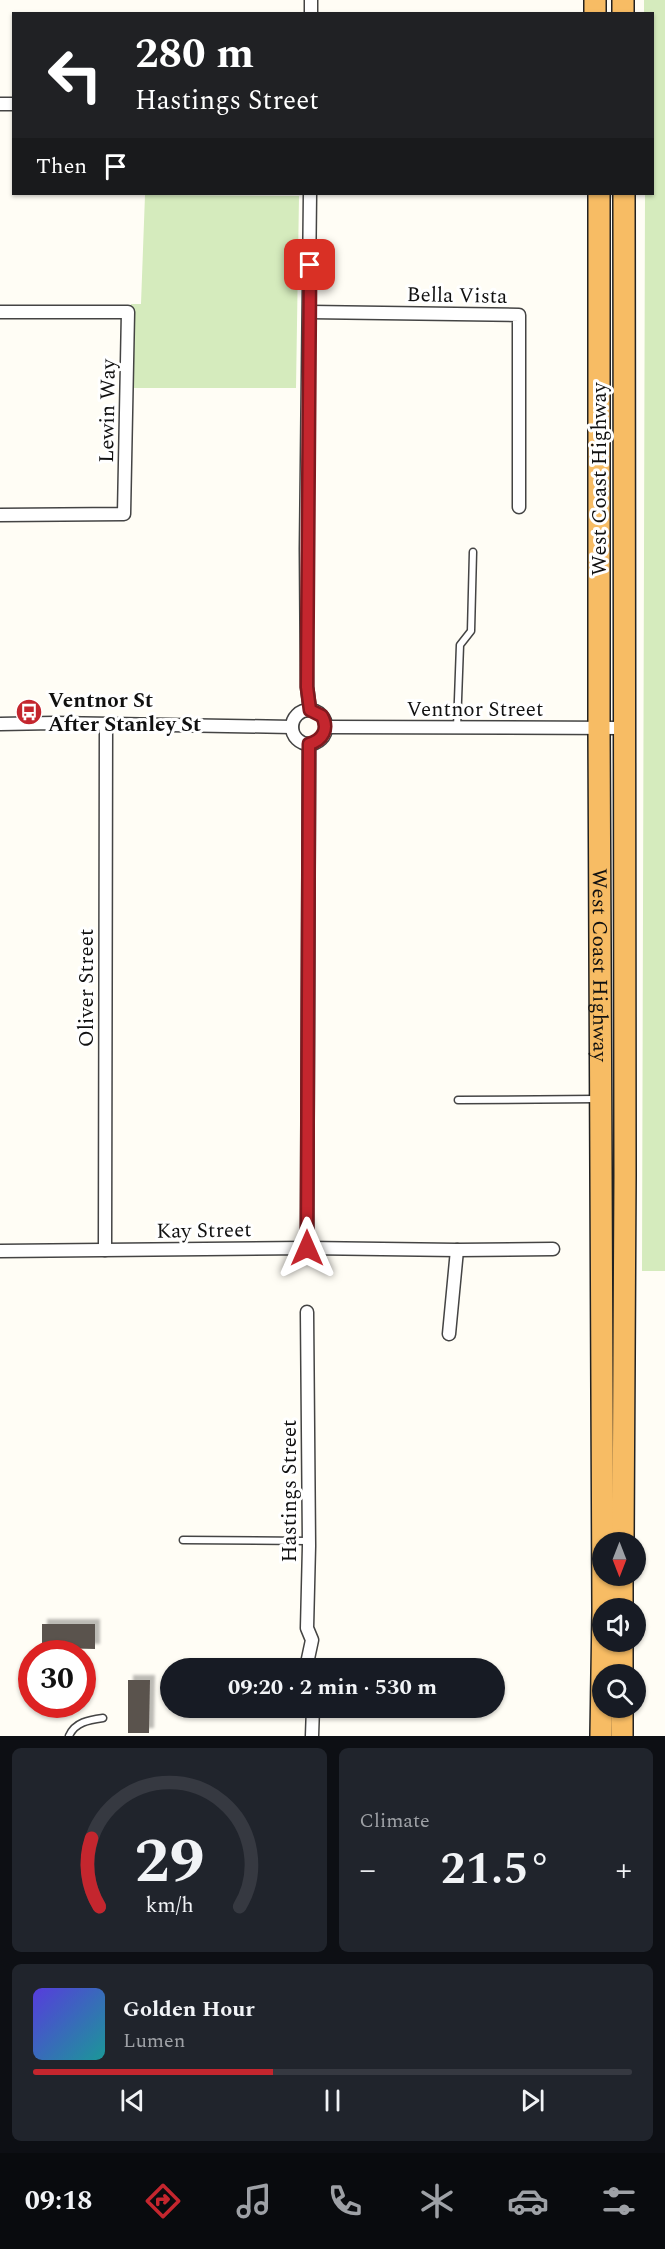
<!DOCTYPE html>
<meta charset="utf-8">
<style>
:root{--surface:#171b24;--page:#20242c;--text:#f1f3f6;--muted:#9ea1a6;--line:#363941;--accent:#c4262e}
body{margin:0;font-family:Spectral,serif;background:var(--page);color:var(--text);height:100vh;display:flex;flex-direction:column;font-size:22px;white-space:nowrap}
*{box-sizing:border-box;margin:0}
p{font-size:20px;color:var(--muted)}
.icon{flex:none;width:33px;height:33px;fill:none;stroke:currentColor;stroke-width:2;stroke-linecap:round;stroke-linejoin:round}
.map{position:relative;height:1736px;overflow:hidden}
.drawer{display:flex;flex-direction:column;gap:12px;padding:12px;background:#0d0f14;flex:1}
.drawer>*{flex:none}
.top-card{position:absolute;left:12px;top:12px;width:642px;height:183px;border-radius:0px;box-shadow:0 2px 4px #0004;background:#202124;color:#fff;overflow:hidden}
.needle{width:39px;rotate:180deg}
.tools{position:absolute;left:592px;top:1532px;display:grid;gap:12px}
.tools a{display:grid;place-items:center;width:54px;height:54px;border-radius:50%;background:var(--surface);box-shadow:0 2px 4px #0004;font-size:30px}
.speed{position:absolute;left:18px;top:1640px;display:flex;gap:12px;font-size:30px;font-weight:700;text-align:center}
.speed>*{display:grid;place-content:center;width:78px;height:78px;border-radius:50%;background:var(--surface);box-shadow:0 2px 4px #0004;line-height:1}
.speed .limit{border:9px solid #d22;background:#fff;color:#111}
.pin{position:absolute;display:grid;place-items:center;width:51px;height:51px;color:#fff;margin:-26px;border-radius:12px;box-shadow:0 3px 9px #0006}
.me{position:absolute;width:66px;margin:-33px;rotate:0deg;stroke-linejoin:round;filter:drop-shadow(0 0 4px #0008)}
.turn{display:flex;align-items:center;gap:21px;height:126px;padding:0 24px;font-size:27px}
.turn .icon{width:78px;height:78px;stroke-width:2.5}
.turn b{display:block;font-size:42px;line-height:51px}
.then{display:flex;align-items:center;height:57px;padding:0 24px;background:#0003;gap:12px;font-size:22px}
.big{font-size:45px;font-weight:700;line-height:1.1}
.drawer .card{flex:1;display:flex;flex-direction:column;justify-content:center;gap:9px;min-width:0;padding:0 21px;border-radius:9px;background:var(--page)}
.drawer .dial{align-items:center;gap:0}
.dial svg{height:156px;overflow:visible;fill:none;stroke:var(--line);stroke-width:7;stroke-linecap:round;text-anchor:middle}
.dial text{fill:var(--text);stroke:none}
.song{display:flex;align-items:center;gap:18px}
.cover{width:72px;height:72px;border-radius:9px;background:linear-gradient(135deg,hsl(250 70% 55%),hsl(180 70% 35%))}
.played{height:6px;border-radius:3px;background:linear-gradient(90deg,var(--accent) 40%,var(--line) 40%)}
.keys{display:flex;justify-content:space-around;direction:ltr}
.heat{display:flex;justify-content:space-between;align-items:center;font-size:33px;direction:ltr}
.drawer .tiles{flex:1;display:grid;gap:12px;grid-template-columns:1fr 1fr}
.card:last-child{grid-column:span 2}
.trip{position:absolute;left:160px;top:1658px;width:345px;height:60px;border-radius:30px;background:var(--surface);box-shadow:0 2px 4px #0004;font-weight:700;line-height:60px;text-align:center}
.tabs{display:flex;height:96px;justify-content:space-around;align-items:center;background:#090b0e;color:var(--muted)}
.tabs .icon{width:42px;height:42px}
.tabs .active{color:var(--accent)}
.tabs b{font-size:27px;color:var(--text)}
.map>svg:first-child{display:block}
.green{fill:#d5ebbd}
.building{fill:#5a524d;filter:url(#shadow)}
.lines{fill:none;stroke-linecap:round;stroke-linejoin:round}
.service-casing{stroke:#444;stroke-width:9}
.minor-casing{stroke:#444;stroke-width:15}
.trunk-casing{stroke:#222;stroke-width:24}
.service{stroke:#fff;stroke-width:6}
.minor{stroke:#fff;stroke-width:12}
.trunk{stroke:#f7bc64;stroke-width:21}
.route-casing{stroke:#7f191e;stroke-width:15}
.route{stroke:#c4262e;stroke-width:10}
.labels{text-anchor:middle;stroke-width:6;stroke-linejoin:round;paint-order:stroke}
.street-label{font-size:21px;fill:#111;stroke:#fff}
.poi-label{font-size:21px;font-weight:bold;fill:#111;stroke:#fff;text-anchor:start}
</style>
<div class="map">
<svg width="665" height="1736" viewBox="0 0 665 1736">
<defs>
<filter id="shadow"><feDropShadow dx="5" dy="-5" stdDeviation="1.5" flood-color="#0004"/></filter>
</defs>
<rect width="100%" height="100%" fill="#fffdf5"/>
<g class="green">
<polygon points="644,0 665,0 665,1271 642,1271 645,194 652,194 652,14 644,13"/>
<polygon points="145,195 299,196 296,388 131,388 131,304 141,304"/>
</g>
<g class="building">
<polygon points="42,1624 95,1624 95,1649 54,1648 54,1645 42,1645"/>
<polygon points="128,1680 150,1680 149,1733 128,1733"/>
</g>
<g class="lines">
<defs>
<g id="service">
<polyline points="457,727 460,645 471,631 473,552"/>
<polyline points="458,1100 597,1099"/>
<polyline points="183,1540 309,1541"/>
<path d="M69 1736C75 1722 89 1720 103 1718"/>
</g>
<g id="minor">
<polyline points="311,14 311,0"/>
<polyline points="0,104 14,104"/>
<polyline points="0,312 128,312 124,514 0,515"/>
<polyline points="310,312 519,315 519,507"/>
<polyline points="310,710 307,687 306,549 310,194"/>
<circle cx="309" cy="727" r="17"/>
<polyline points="0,724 54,723 292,727"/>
<polyline points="326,727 625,728"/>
<polyline points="307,1248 309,744"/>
<polyline points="105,1250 106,725"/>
<polyline points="0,1251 307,1248 457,1250 553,1249"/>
<polyline points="449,1334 457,1250"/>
<polyline points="306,1668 312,1640 307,1628 309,1546 307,1312"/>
<polyline points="312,1736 313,1707"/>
</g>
<g id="trunk">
<polyline points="595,0 595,14"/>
<polyline points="623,0 623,14"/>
<path id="s1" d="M599 194V728L603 1611 601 1736"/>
<polyline points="623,1542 625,1175 624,194"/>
<polyline points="622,1608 622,1575"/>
<polyline points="622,1674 622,1641"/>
<polyline points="622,1707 622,1736"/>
</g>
</defs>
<use href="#service" class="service-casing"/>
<use href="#minor" class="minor-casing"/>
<use href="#trunk" class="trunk-casing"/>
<use href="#service" class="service"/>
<use href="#minor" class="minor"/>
<use href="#trunk" class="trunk"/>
</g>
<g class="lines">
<defs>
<path id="route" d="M307 1248 309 755V744C323 740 329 729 322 716L310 710 307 687 310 265"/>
</defs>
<use href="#route" class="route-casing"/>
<use href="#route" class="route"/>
</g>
<defs>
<symbol id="bus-disc" viewBox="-11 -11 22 22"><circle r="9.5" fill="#c4262e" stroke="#fff"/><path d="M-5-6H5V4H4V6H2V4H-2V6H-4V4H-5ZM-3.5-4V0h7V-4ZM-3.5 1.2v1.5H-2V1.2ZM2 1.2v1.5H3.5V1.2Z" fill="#fff"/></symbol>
</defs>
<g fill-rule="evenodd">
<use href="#bus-disc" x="14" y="697" width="30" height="30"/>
</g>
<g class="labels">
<g class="street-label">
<text transform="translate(457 295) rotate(1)" y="7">Bella Vista</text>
<text transform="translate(107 411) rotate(-89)" y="7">Lewin Way</text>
<text transform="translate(599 479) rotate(-90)" y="7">West Coast Highway</text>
<text x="475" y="716">Ventnor Street</text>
<text dy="7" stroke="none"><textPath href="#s1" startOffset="771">West Coast Highway</textPath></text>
<text transform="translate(86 988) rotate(-90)" y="7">Oliver Street</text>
<text transform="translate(204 1230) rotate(-1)" y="7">Kay Street</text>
<text transform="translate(289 1491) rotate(-90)" y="7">Hastings Street</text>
</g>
<g class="poi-label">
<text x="48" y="707">Ventnor St<tspan x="48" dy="24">After Stanley St</tspan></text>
</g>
</g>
</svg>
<div class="tools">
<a><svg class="needle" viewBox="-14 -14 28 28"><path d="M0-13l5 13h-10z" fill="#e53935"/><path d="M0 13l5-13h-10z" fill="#9ea1a6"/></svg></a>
<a><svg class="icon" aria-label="sound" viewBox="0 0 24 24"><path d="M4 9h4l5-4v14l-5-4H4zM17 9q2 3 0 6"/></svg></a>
<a><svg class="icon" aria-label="search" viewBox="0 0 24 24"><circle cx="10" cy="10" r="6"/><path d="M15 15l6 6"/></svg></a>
</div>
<div class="speed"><div class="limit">30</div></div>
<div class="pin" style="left:310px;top:265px;background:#d93025"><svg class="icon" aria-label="arrive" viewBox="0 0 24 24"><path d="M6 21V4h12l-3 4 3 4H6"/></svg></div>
<svg class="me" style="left:307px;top:1248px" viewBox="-20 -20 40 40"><path d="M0-17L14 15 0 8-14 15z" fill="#c4262e" stroke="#fff" stroke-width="4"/></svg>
<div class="trip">09:20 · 2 min · 530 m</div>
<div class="top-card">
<div class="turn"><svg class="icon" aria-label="left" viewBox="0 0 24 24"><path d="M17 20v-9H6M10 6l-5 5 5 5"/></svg><div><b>280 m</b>Hastings Street</div></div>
<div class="then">Then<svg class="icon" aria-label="arrive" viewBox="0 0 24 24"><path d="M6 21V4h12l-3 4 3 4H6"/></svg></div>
</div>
</div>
<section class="drawer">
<div class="tiles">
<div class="card dial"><svg viewBox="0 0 100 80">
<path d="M14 69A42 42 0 1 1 86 69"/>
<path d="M14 69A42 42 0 0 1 10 34" stroke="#c4262e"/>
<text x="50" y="56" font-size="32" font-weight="700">29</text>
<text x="50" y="72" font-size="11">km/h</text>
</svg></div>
<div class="card"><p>Climate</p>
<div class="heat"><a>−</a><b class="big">21.5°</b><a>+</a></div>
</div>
<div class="card">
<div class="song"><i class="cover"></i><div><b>Golden Hour</b><p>Lumen</p></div></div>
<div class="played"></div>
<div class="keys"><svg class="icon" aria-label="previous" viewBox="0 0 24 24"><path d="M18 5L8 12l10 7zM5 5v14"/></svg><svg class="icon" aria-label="pause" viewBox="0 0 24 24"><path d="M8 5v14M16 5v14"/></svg><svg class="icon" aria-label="next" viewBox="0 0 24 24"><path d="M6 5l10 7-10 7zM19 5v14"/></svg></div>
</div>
</div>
</section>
<nav class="tabs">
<b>09:18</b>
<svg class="icon active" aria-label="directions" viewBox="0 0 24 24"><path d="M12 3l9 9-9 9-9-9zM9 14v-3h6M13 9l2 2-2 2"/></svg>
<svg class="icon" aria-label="music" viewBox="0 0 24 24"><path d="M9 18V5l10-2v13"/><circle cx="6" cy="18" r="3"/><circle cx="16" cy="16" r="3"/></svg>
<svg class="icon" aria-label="phone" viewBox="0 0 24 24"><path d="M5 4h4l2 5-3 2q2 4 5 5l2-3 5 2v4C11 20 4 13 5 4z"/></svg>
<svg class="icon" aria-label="climate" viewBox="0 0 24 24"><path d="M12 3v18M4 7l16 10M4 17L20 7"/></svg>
<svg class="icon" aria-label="car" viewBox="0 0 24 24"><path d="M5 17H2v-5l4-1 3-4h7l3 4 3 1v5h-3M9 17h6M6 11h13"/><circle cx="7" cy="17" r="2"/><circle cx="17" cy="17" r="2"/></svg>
<svg class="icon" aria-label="filters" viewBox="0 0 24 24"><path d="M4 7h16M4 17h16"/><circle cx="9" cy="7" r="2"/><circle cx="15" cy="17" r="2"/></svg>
</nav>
